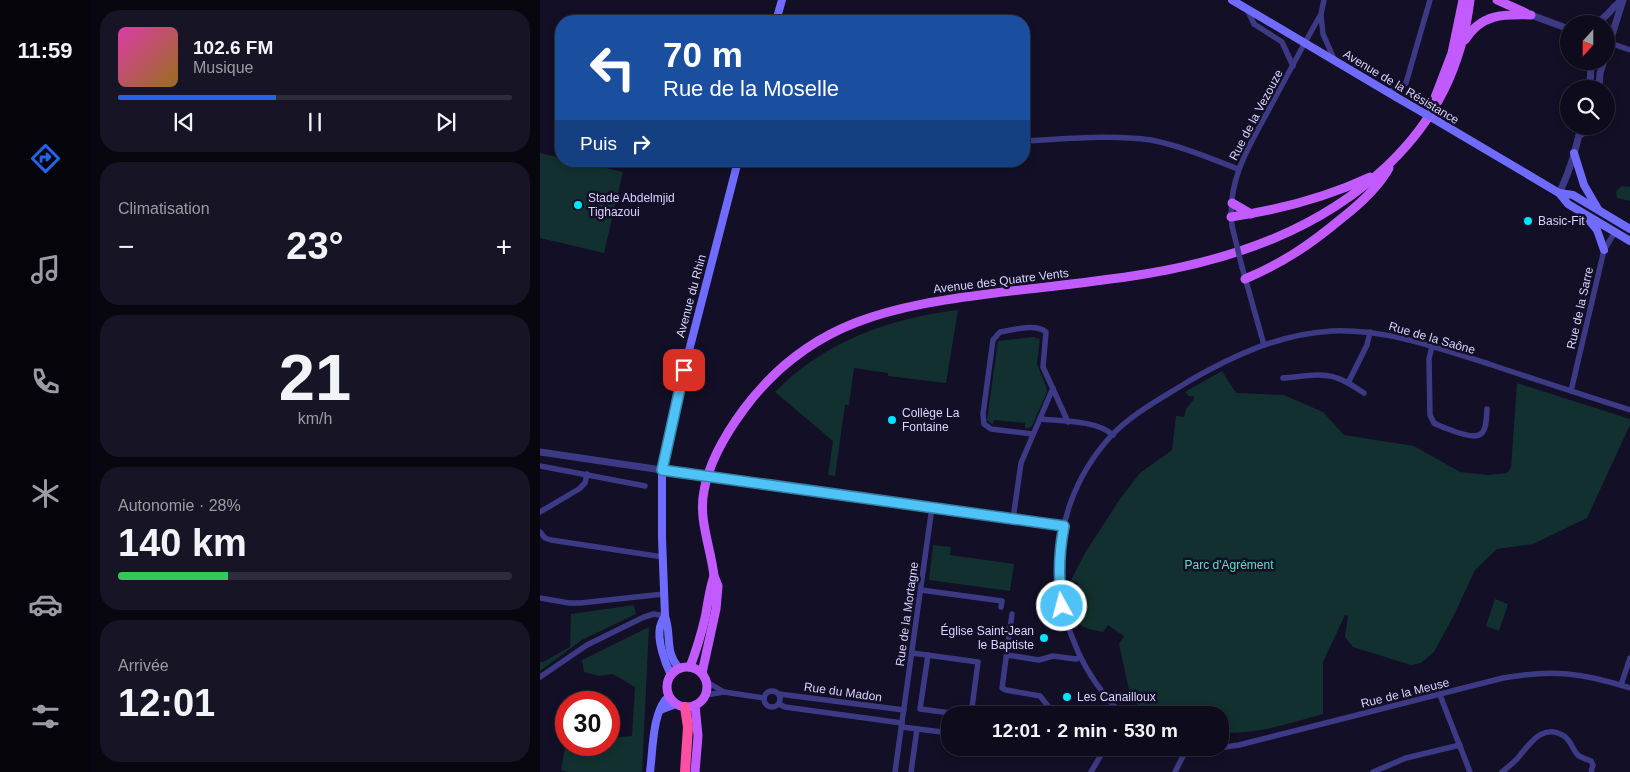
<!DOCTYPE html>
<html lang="fr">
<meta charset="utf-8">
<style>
:root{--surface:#0e0b1c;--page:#171425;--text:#f1f3f6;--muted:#9b9ba3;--line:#2e2b3b;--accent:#2563eb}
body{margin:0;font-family:Helvetica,sans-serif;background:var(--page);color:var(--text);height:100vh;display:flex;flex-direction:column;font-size:19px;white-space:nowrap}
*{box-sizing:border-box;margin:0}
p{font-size:16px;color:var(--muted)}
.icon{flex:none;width:28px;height:28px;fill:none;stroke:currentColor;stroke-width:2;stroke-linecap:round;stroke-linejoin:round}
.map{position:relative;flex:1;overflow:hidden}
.panel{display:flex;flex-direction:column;gap:10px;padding:10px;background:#08060f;width:450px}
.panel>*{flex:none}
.guide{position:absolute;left:15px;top:15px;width:475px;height:152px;border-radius:20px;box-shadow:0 2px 8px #0003,0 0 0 1px var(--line);background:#1a4fa0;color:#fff;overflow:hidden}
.needle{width:32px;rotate:201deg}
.buttons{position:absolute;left:1020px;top:15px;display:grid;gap:10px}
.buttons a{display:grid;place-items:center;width:55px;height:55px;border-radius:50%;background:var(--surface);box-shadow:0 2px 8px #0003,0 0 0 1px var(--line);font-size:25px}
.speed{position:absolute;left:15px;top:691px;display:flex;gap:10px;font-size:25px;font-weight:700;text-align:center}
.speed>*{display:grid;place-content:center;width:65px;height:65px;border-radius:50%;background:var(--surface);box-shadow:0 2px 8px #0003,0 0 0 1px var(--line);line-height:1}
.speed .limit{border:8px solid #d22;background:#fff;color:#111}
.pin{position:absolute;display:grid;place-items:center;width:42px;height:42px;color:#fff;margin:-21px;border-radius:10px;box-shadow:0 2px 8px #0006}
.me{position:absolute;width:55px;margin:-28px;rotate:353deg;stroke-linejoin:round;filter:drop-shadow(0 0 4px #0008)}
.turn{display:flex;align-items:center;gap:18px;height:105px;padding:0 25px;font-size:22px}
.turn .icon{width:65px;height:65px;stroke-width:2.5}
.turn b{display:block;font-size:35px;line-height:42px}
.then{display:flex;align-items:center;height:48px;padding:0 25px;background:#0003;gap:10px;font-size:19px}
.big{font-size:38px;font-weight:800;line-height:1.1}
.panel .card{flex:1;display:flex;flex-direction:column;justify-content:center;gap:8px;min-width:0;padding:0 18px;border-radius:20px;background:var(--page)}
.panel .dial{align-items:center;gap:0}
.dial b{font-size:65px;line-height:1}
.song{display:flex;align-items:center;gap:15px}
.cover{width:60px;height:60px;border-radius:8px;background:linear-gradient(135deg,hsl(320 70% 55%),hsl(40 70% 35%))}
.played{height:5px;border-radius:2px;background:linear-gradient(90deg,var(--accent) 40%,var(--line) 40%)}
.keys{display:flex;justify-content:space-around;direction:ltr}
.heat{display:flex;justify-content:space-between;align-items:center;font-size:28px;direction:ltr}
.charge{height:8px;border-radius:4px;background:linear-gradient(90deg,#34c759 28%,var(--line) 0)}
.trip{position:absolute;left:401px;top:706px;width:288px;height:50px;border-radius:20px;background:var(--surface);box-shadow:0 2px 8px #0003,0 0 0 1px var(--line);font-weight:800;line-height:50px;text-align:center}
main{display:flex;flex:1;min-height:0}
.tab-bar{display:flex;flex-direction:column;width:90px;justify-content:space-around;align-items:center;background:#06040b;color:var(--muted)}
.tab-bar .icon{width:35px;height:35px}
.tab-bar .on{color:var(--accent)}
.tab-bar b{font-size:22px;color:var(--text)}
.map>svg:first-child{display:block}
.green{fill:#12302f}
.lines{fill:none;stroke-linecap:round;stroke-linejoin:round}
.minor{stroke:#3d3a85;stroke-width:5.5}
.tertiary{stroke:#3d3a85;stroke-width:7}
.secondary{stroke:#6f6bff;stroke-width:8}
.primary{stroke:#c25bff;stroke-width:9}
.motorway{stroke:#ff4fa3;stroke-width:10}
.minor-bridge{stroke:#3d3a85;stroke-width:5.5}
.secondary-bridge{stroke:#6f6bff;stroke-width:8}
.route-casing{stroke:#337fa1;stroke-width:12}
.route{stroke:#4fc3f7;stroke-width:9}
.poi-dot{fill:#00e5ff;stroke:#130f26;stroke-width:2}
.labels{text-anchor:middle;stroke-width:5;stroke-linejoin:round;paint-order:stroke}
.street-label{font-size:12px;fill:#d9d4ff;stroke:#130f26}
.poi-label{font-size:12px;fill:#d9d4ff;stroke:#130f26;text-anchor:start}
.park-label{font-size:12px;fill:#5fe0c0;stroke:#130f26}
</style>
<main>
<nav class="tab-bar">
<b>11:59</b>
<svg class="icon on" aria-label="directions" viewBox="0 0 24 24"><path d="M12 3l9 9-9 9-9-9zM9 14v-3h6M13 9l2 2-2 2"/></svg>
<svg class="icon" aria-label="music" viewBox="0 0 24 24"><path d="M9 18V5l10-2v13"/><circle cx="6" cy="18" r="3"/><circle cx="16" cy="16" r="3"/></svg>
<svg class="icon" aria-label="phone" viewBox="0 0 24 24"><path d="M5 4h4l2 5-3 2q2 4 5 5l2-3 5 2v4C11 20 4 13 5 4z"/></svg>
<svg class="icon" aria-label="climate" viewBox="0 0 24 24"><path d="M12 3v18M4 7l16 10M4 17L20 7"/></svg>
<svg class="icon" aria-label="car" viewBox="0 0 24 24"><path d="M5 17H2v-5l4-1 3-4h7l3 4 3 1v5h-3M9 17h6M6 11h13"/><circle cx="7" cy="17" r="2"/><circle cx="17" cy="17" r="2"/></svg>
<svg class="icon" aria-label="filters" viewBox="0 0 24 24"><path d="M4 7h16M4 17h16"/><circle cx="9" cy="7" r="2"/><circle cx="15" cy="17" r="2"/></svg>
</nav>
<section class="panel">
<div class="card">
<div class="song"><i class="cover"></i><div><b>102.6 FM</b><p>Musique</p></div></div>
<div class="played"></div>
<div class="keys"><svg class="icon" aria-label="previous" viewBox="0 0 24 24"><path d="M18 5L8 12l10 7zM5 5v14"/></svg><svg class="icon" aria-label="pause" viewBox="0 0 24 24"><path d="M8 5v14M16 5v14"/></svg><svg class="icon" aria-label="next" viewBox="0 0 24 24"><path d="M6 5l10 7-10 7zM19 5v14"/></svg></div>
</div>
<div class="card"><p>Climatisation</p>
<div class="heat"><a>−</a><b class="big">23°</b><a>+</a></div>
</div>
<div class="card dial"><b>21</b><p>km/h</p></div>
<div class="card"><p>Autonomie · 28%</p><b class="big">140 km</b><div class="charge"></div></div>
<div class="card"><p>Arrivée</p><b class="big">12:01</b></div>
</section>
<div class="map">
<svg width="1090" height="772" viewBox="0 0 1090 772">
<rect width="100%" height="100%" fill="#130f26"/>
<g class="green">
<polygon points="0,153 21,158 21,161 37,161 83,172 64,253 0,238"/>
<polygon points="1082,186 1090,187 1090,201 1077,198 1076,191"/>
<path d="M418 310 406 383 348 376V373L314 368 309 405H305L295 476 288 475 293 441 235 392C284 342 349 318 418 310Z"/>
<polygon points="494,337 500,339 497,364 506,386 507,392 492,426 489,428 485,428 485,423 454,420 453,425 447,420 458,341"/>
<path d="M682 371 696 393 744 395 783 412 804 435 874 446 920 472 948 475 967 473 971 467 977 383 1090 419V425L1047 518 993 544 957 549 935 570 914 615 894 652 881 663 871 665 813 647 805 637 808 616 805 615 783 662V714C749 723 715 736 680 732V715H603L589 690 579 644 584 636 568 625 563 632C525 626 535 614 538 583L531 580 545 553 580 499 600 473 632 450 636 416 644 417 646 409 654 399 653 396H649L645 392Z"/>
<polygon points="393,545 411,547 410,555 474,564 470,591 389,580"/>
<polygon points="955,599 968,604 959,631 946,626"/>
<polygon points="94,605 96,614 42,640 0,671 0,662 3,662 30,647 31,614"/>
<polygon points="109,627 102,772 27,772 21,770 25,748 32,745 69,745 69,738 92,736 95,687 73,674 59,676 44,672 42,660"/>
</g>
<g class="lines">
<g class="minor">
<polyline points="707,9 714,24 742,42 753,66"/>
<polyline points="781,16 783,34 795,61"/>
<polyline points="1070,43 1090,50"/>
<polyline points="847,92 862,87 866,83 890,0"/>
<path d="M484 141C526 139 569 134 611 140 641 146 670 158 698 169"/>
<path d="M692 226C686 177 713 140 735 98 750 70 765 42 781 14L784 0"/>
<polyline points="702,267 724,345"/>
<path d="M892 346 889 359 890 415 894 423C901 427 909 429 916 432 943 441 946 435 947 409"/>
<path d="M743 378C760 377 780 372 797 378 807 381 816 388 824 393"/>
<polyline points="808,383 827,345 830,332"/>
<polyline points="1031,391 1064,250 1075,232"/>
<path d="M500 419C521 421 557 420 573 435"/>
<path d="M493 434 451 429 444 424 443 414 453 340 460 332C473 330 495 323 506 332L503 367 528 422"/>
<polyline points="0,466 105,486"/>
<polyline points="122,470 135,472"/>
<polyline points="190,480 524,526"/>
<polyline points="0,512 39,489 45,483 47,474"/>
<polyline points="473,519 481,463 513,388"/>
<polyline points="0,532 5,538 11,540 123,557"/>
<polyline points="381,590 462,601 461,607"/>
<polyline points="0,598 29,603 40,603 124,594"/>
<polyline points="472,614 462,688 466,690 500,696 508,706 507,715"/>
<polyline points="372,653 438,662 431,715"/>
<polyline points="388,655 380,709 426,715"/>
<polyline points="467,655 499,660 513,656 536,659 540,657"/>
<polyline points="0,677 47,645 104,617 114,614 125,616"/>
<polyline points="167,682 184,692"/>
<polyline points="1081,685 1090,658"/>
<circle cx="232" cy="699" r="8"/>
<polyline points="239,694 364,710"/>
<polyline points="166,695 184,692 224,698"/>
<polyline points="900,695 930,772"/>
<polyline points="239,704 245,707 362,723"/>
<path d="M583 715C505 639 496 518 571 436 593 413 622 398 649 381 694 355 740 334 792 331 847 329 897 348 949 364 996 380 1043 395 1090 410"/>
<polyline points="362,727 410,733"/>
<polyline points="529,748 532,750 561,755"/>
<path d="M646 748 671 749 699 745 963 678C1013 669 1043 673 1090 688"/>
<polyline points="355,772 392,507"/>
<polyline points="371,772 377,729"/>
<polyline points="551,772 565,748"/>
<polyline points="635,772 647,748"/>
<polyline points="833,772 866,758 920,745"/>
<path d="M962 772C967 768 972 764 977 759 989 745 1002 722 1024 736 1031 741 1032 748 1037 754 1040 758 1047 759 1051 761L1053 765 1051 772"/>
</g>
<g class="tertiary">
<polyline points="991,15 1029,29"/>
<path d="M1054 24C1066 19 1071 8 1082 0"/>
<polyline points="1066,54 1083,0"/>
<polyline points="1050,89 1051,61"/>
<polyline points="1059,89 1060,73 1064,61"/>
<polyline points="1040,135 1046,131 1048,126"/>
<path d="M1019 193C1030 172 1036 149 1041 126"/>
<polyline points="0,452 122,470"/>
</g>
<g class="secondary">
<polyline points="692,0 856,97"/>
<polyline points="236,21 242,0"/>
<polyline points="889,116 1019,193 1033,195 1090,229"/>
<polyline points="1034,153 1044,185 1058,209"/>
<polyline points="1019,193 1028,204 1090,241"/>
<polyline points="1047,218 1057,230 1064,250"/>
<path d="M125 616C123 619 121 623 120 627 117 640 125 663 131 675"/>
<path d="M139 668C124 651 132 636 125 616L122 538V470L144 370 198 161"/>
<polyline points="120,710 136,704"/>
<path d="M110 772C113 751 112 710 129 696"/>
</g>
<g class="primary">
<polyline points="957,0 986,13"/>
<path d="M925 40C941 14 963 14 991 15"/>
<polyline points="894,100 912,53 923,0"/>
<polyline points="692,203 711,214"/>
<path d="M691 217C738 210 787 197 830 177"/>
<path d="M705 279C743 263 771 244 802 218 820 204 838 188 849 168"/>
<circle cx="147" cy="687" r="20"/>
<path d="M150 667C156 651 161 635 165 618 168 604 169 590 174 576"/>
<path d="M162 673 176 609 178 586 174 576C171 548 158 519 164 491 169 461 187 432 204 409 270 320 353 306 455 293 505 287 556 282 605 274 695 259 781 229 848 165 896 119 922 66 930 0"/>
<polyline points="155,772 158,736 155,705"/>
</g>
<polyline class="motorway" points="145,707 148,727 145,772"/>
<g class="minor-bridge">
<polyline points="692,226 702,267"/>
<polyline points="135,472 190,480"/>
</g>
<polyline class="secondary-bridge" points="856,97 889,116"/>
</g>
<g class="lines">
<defs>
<path id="route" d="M144 370 122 470 524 526C519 552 518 579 522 606"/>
</defs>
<use href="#route" class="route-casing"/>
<use href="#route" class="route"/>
</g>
<g class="poi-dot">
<circle cx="38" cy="205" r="5"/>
<circle cx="988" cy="221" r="5"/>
<circle cx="352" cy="420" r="5"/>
<circle cx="504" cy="638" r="5"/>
<circle cx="527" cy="697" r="5"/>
</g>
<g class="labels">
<g class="street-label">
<text transform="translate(861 87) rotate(31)" y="4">Avenue de la Résistance</text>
<text transform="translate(716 115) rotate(-62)" y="4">Rue de la Vezouze</text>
<text transform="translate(461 281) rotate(-7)" y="4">Avenue des Quatre Vents</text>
<text transform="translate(151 296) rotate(-75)" y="4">Avenue du Rhin</text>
<text transform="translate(1040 308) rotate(-77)" y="4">Rue de la Sarre</text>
<text transform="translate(892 338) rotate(16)" y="4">Rue de la Saône</text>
<text transform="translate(367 614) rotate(-82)" y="4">Rue de la Mortagne</text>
<text transform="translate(303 692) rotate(8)" y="4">Rue du Madon</text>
<text transform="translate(865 693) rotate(-14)" y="4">Rue de la Meuse</text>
</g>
<g class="poi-label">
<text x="48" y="202">Stade Abdelmjid<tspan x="48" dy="14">Tighazoui</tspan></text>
<text x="998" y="225">Basic-Fit</text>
<text x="362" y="417">Collège La<tspan x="362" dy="14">Fontaine</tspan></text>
<text x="494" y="635" text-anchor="end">Église Saint-Jean<tspan x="494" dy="14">le Baptiste</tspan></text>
<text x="537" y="701">Les Canailloux</text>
</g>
<g class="park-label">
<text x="689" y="569">Parc d'Agrément</text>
</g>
</g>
</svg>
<div class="buttons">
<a><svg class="needle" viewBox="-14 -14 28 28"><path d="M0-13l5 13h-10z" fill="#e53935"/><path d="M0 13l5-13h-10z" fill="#9b9ba3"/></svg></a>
<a><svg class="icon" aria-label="search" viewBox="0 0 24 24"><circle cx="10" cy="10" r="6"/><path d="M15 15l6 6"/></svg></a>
</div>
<div class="speed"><div class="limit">30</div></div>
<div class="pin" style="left:144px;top:370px;background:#d93025"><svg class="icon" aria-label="arrive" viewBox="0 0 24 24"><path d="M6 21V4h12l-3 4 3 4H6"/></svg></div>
<svg class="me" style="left:522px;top:606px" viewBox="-20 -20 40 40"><circle r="17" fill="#4fc3f7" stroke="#fff" stroke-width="3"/><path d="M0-11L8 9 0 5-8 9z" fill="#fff"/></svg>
<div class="trip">12:01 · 2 min · 530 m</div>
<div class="guide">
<div class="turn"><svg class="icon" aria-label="left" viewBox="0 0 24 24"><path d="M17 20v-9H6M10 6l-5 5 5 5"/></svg><div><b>70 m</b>Rue de la Moselle</div></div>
<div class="then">Puis<svg class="icon" aria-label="right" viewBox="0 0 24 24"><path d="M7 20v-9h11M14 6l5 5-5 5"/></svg></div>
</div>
</div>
</main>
